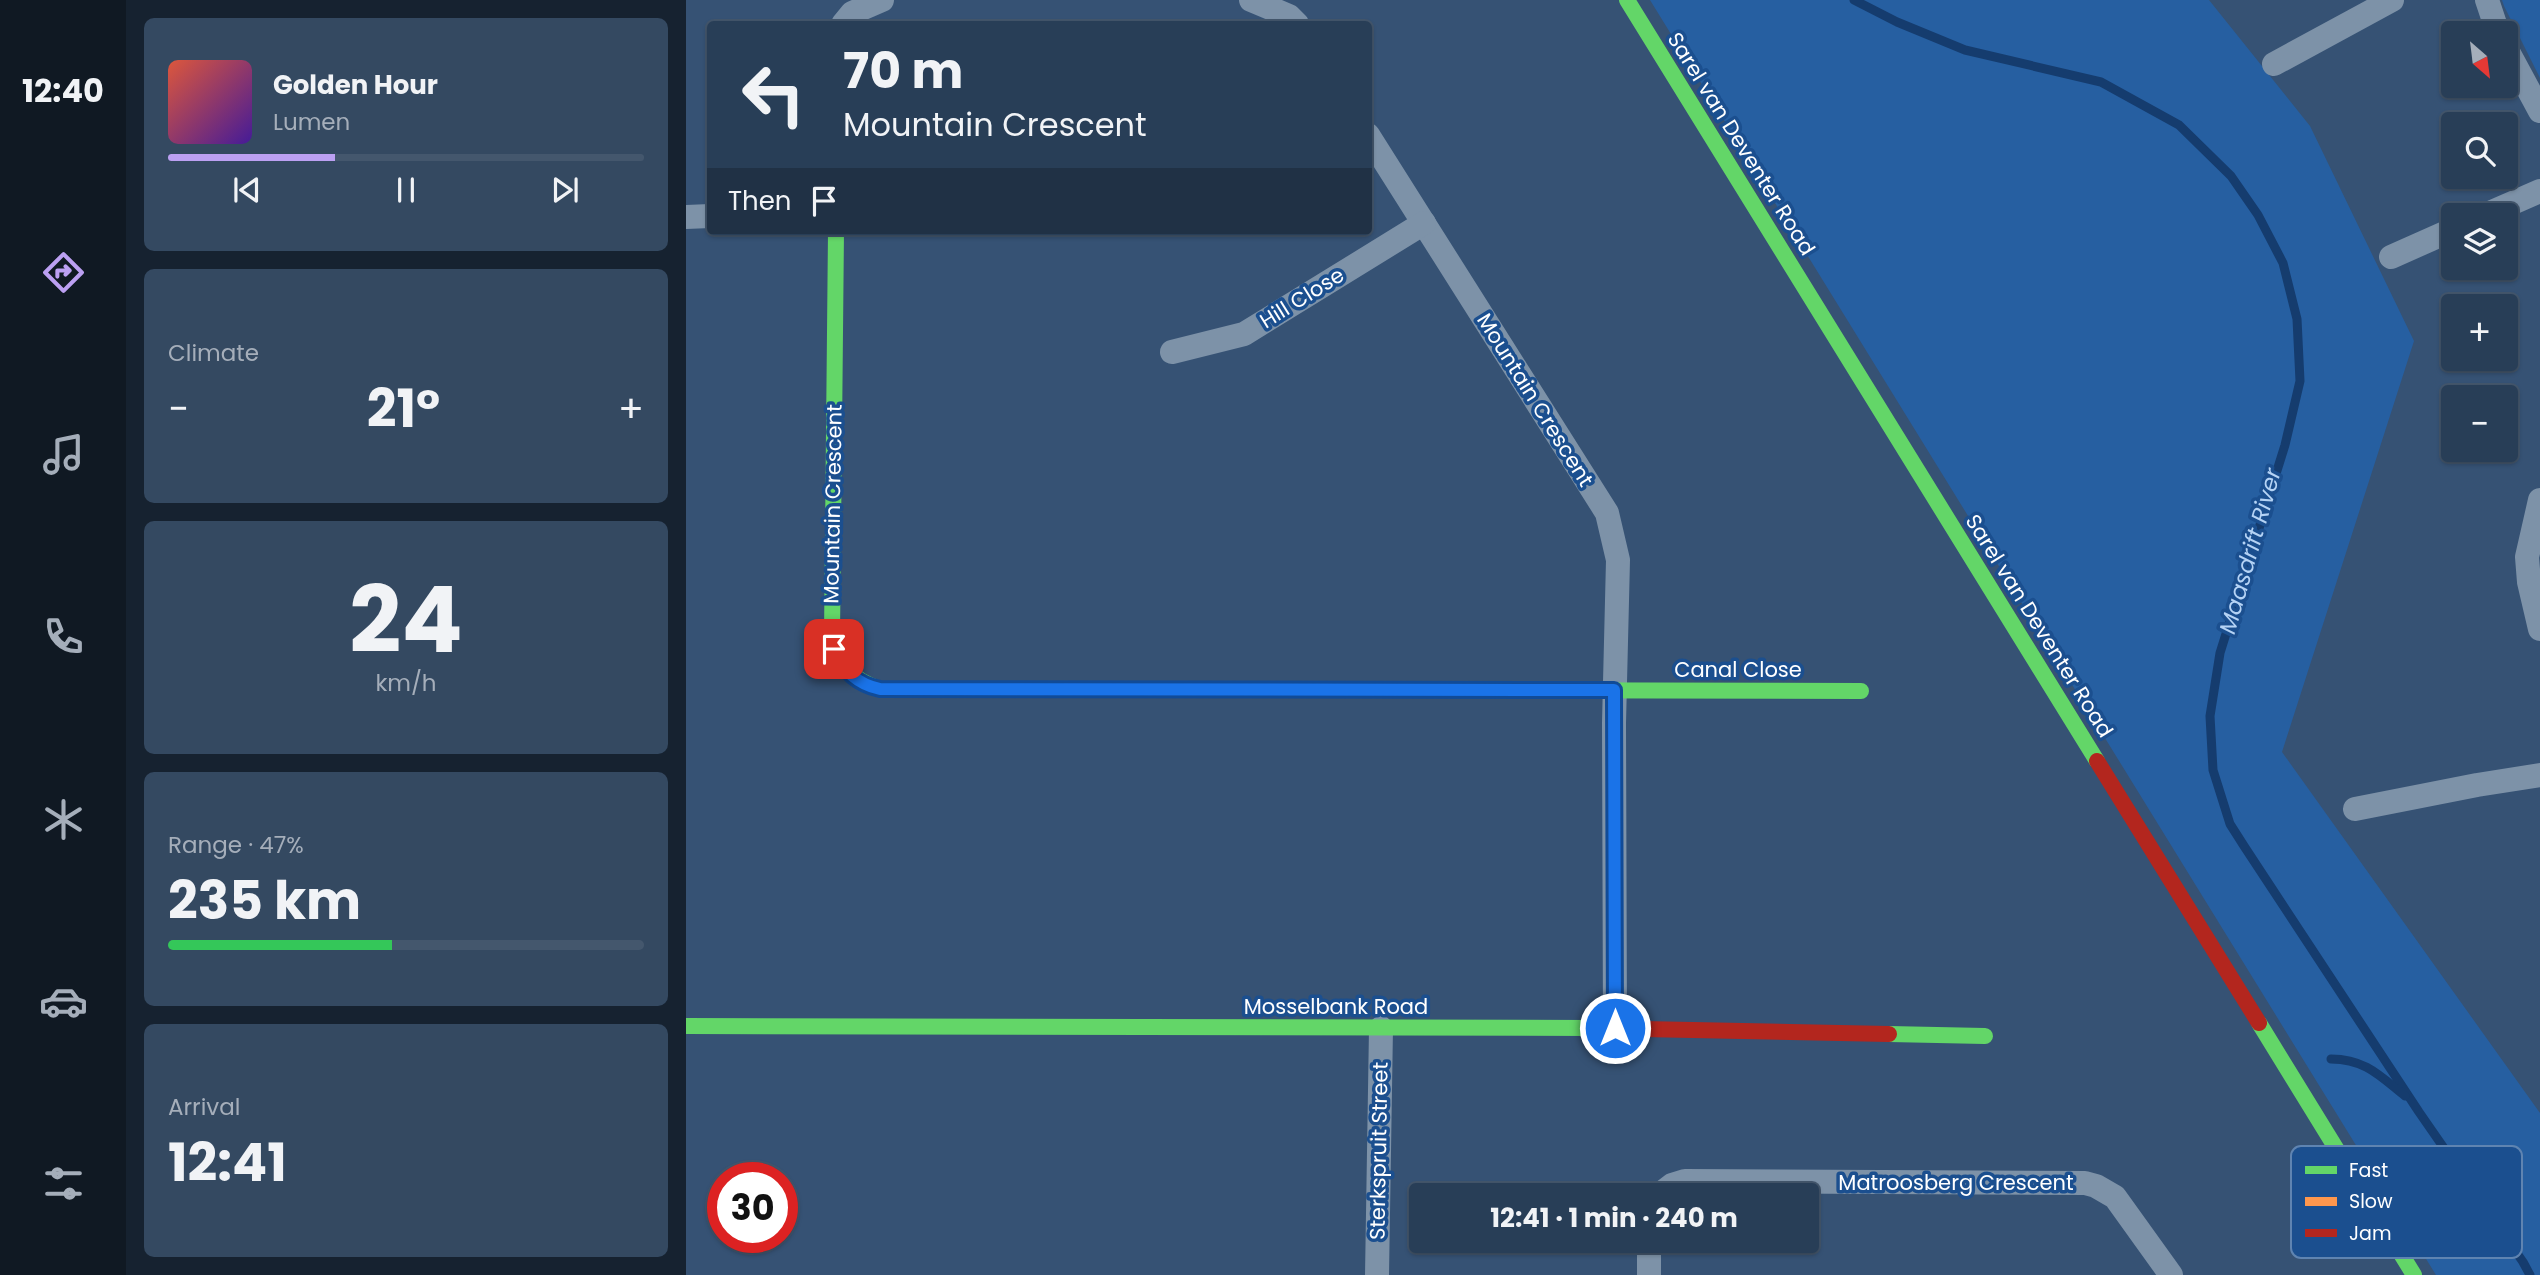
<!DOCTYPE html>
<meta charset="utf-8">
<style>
:root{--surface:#283e57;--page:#344961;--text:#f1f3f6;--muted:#a5aeba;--line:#44576d;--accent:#bca0f2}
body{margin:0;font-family:Poppins,sans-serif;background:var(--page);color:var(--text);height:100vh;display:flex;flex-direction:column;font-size:26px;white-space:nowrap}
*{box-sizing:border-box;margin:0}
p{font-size:23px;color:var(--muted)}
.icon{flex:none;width:38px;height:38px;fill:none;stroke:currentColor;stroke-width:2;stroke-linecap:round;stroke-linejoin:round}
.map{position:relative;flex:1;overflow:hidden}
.panel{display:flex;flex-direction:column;gap:18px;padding:18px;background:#162230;width:560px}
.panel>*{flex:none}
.top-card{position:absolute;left:21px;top:21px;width:665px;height:214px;border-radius:7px;box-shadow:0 2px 5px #0004,0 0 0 2px var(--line);background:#283e57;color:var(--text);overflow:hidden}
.needle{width:46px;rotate:152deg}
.tools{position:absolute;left:1755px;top:21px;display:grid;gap:14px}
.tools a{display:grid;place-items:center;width:77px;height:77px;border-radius:7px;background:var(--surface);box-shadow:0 2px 5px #0004,0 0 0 2px var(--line);font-size:35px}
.speed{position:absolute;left:21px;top:1162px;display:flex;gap:14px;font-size:35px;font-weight:700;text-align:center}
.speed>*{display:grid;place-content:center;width:91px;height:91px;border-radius:50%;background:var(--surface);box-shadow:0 2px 5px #0004,0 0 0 2px var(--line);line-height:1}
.speed .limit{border:10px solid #d22;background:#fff;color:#111}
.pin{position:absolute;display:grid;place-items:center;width:60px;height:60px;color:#fff;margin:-30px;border-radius:14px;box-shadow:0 4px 10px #0006}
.me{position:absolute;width:77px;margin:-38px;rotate:0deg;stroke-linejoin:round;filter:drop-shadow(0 0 5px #0008)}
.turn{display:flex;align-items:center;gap:24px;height:147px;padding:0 21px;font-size:32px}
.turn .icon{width:91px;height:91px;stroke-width:2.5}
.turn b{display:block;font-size:49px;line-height:60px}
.then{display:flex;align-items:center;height:66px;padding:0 21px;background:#0003;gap:14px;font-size:26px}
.big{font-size:52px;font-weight:700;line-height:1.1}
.panel .card{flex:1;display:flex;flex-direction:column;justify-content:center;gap:10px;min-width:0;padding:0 24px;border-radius:10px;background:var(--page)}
.panel .dial{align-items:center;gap:0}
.dial b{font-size:91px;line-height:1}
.song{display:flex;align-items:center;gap:21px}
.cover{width:84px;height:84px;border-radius:10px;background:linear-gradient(135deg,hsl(10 70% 55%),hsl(260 70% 35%))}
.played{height:7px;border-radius:4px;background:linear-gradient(90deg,var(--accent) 35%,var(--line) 35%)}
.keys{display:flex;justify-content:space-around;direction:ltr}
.heat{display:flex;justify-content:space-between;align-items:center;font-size:38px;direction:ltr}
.charge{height:10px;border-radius:5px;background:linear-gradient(90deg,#34c759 47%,var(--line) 0)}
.trip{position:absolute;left:723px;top:1183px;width:410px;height:70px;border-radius:7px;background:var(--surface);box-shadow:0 2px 5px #0004,0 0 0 2px var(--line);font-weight:700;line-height:70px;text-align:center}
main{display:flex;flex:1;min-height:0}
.dock{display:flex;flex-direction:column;width:126px;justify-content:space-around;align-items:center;background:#101923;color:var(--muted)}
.dock .icon{width:49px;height:49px}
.dock .on{color:var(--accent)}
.dock b{font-size:32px;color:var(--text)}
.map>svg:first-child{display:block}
.green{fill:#265fa1}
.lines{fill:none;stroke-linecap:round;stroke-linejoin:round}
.stream{stroke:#153c6e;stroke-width:9}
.street{stroke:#7d92a8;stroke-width:24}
.fast{stroke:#63d668;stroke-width:16}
.slow{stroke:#ff974d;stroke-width:16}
.jam{stroke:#b3261e;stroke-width:16}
.route-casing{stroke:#114b97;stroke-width:18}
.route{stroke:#1a73e8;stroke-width:12}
.labels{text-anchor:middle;stroke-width:7;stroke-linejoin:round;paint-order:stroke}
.street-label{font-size:21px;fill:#fff;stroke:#1b4f8f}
.water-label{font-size:23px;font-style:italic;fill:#b5d3f5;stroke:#1b4f8f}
.key{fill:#1b4f8f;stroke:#5f84b1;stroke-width:2}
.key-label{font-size:19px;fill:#fff}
</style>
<main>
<nav class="dock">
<b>12:40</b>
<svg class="icon on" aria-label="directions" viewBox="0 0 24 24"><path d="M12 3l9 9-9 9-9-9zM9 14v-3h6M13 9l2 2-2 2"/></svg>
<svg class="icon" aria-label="music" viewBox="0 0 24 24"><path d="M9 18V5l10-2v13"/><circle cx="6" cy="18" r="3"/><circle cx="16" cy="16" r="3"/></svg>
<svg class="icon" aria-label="phone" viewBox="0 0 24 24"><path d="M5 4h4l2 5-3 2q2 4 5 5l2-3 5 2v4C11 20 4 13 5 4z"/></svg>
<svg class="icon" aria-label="climate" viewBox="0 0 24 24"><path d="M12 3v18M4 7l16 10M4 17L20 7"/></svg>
<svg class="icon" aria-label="car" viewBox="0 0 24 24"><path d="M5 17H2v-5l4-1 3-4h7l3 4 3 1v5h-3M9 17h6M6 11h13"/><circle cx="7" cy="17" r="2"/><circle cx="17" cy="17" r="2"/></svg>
<svg class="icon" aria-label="filters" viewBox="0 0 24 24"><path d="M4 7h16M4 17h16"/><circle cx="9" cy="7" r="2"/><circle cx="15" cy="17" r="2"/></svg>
</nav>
<section class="panel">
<div class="card">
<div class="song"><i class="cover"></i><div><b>Golden Hour</b><p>Lumen</p></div></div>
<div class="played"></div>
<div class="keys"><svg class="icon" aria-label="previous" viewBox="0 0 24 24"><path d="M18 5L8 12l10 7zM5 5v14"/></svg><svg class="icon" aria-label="pause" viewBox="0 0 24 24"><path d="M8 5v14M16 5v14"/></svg><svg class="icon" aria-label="next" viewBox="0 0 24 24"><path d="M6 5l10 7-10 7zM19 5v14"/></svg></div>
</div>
<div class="card"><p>Climate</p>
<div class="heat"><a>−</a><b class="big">21°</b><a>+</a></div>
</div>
<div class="card dial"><b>24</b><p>km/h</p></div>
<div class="card"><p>Range · 47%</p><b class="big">235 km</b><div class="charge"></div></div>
<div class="card"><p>Arrival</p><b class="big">12:41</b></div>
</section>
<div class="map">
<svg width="1854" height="1275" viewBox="0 0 1854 1275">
<rect width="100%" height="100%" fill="#365274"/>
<g class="green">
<polygon points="964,0 1523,0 1624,126 1728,341 1596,752 1854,1113 1854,1275 1750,1275"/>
<polygon points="1816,0 1854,0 1854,78 1818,6"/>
</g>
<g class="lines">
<g class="stream">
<polyline points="1168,0 1211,22 1279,50 1415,82 1493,125 1545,176 1572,215 1597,263 1611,319 1614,381 1599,445 1534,653 1524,716 1527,770 1544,824 1558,846 1733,1112 1837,1262 1844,1275"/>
<path d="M1645 1059C1679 1059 1694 1076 1719 1096"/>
</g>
<g class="street">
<polyline points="565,0 603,16 611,24"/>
<polyline points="1801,0 1812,33"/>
<polyline points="157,24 166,13 196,0"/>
<polyline points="1820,48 1854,111"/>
<polyline points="1588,64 1706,0"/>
<polyline points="682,135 921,513 932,560 928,723 929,1028"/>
<polyline points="1799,215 1854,191"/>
<polyline points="0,217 24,216"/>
<polyline points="1705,257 1768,229"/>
<polyline points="486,352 558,334 738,223"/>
<polyline points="1854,500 1841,557 1843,582 1854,629"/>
<polyline points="1669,809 1791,785 1854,775"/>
<polyline points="973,1195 986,1185 999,1181 1399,1183 1410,1186 1429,1197 1485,1275"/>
<polyline points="963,1241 963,1275"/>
<polyline points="691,1275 695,1028"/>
</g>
<g class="fast">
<polyline points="941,0 1411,761"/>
<path d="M150 231 146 636C152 664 166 680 194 689L514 690"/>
<polyline points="763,690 1175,691"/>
<polyline points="1573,1023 1728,1275"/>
<polyline points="0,1026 906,1028"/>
<polyline points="1203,1034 1299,1036"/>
</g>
<polyline class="slow" points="514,690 763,690"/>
<g class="jam">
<polyline points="1411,761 1573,1023"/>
<polyline points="906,1028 1203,1034"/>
</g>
</g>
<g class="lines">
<defs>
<path id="route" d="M148 649C157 671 171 684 194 689L928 690 929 1028"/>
</defs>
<use href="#route" class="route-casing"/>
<use href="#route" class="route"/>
</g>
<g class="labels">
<g class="street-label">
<text transform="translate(1055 144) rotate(58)" y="7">Sarel van Deventer Road</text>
<text transform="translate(616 298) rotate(-32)" y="7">Hill Close</text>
<text transform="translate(849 400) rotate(58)" y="7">Mountain Crescent</text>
<text transform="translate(147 504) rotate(-89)" y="7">Mountain Crescent</text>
<text transform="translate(1353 626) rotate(58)" y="7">Sarel van Deventer Road</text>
<text x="1052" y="677">Canal Close</text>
<text x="650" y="1014">Mosselbank Road</text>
<text transform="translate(693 1151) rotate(-89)" y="7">Sterkspruit Street</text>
<text x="1270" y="1190">Matroosberg Crescent</text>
</g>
<g class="water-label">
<text transform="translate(1564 551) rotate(-74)" y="8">Maasdrift River</text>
</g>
</g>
<rect x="1605" y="1146" width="231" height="112" rx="10" class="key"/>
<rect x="1619" y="1166" width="32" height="8" fill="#63d668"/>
<rect x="1619" y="1197" width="32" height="9" fill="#ff974d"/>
<rect x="1619" y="1229" width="32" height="8" fill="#b3261e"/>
<g class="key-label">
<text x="1663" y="1177">Fast</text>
<text x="1663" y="1208">Slow</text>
<text x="1663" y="1240">Jam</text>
</g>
</svg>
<div class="tools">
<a><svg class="needle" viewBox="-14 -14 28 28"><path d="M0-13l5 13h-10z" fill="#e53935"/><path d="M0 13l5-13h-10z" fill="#a5aeba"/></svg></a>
<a><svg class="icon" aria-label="search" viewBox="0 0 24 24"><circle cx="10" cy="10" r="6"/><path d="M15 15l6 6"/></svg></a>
<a><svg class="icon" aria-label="layers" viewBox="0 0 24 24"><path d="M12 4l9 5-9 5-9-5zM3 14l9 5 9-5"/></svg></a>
<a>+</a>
<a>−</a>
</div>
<div class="speed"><div class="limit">30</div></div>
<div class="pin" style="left:148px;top:649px;background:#d93025"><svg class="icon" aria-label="arrive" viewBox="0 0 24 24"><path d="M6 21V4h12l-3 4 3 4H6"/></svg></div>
<svg class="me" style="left:929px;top:1028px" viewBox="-20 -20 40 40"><circle r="17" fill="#1a73e8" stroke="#fff" stroke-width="3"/><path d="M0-11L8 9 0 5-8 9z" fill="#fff"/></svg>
<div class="trip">12:41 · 1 min · 240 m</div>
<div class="top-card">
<div class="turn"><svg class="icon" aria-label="left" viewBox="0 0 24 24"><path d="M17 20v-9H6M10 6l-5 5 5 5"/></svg><div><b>70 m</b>Mountain Crescent</div></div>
<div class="then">Then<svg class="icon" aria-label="arrive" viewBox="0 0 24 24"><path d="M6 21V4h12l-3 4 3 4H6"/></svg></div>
</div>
</div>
</main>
